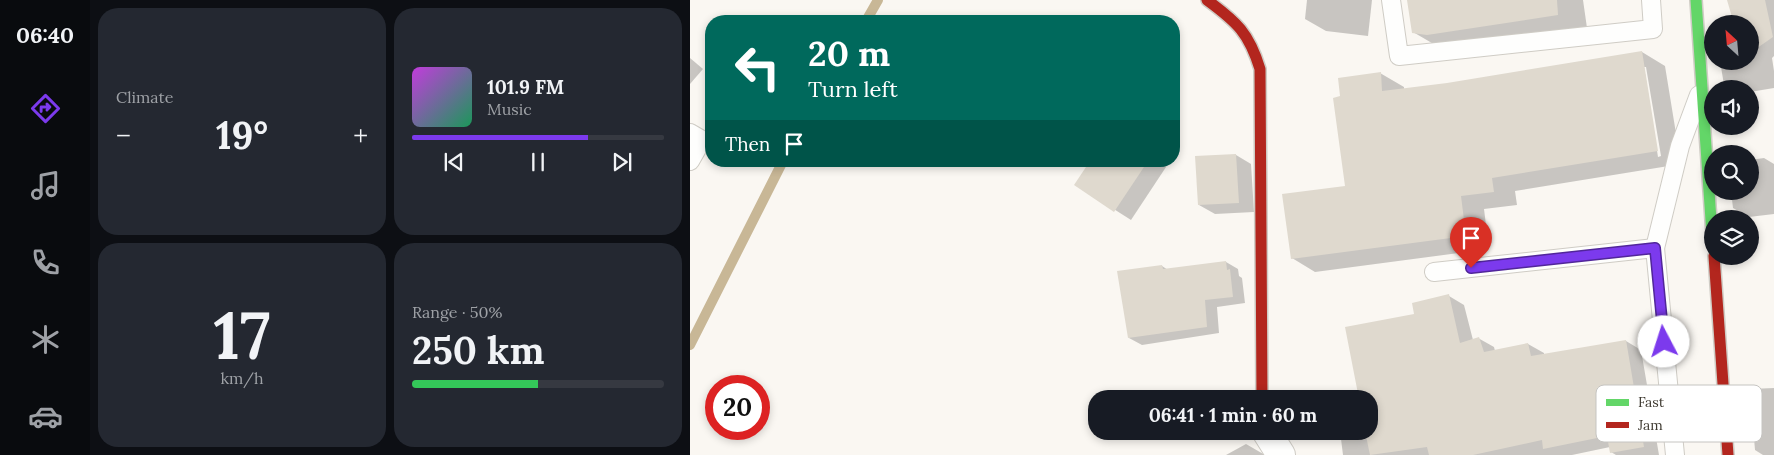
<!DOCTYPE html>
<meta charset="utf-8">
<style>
:root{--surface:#171b24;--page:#242831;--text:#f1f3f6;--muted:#9ea1a6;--line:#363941;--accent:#7c3aed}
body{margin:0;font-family:Lora,serif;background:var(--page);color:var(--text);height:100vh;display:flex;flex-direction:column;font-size:19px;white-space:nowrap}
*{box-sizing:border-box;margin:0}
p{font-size:16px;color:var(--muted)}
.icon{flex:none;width:28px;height:28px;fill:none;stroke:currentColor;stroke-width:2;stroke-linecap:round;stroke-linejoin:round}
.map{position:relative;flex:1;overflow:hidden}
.drawer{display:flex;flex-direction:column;gap:8px;padding:8px;background:#0d0f14;width:600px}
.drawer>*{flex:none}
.banner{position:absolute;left:15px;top:15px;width:475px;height:152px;border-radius:20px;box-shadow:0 2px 8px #0003;background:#00695c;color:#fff;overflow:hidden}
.needle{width:32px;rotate:334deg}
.controls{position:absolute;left:1014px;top:15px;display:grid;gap:10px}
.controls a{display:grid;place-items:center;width:55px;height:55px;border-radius:50%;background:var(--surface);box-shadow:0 2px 8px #0003;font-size:25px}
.speed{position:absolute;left:15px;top:375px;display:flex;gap:10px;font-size:25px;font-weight:700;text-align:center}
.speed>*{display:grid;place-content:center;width:65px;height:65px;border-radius:50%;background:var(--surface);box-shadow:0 2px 8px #0003;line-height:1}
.speed .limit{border:8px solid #d22;background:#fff;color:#111}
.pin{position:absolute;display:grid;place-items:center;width:42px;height:42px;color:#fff;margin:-51px -21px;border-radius:50% 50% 50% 0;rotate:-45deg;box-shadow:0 0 5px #0007}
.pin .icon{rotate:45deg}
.me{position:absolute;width:55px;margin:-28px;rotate:355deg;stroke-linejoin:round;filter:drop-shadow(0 0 4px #0008)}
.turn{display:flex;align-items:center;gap:18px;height:105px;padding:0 20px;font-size:22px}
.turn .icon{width:65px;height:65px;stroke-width:2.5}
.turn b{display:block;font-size:35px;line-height:42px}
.then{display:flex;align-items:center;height:48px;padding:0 20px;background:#0003;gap:10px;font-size:19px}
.big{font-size:38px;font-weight:700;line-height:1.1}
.drawer .widget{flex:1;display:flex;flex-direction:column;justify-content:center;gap:8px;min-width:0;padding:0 18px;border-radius:20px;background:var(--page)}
.drawer .dial{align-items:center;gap:0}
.dial b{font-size:65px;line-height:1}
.song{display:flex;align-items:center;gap:15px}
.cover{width:60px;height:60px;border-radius:8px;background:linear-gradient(135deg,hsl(290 70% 55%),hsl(150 70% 35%))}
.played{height:5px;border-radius:2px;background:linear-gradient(90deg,var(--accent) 70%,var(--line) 70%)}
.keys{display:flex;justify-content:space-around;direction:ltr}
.heat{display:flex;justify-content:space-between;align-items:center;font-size:28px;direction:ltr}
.charge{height:8px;border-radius:4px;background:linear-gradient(90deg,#34c759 50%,var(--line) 0)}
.drawer .tiles{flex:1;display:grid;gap:8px;grid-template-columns:repeat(2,1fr)}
.trip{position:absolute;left:398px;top:390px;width:290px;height:50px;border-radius:20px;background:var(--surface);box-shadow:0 2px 8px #0003;font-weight:700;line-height:50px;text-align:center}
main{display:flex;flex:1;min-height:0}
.tabs{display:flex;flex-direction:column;width:90px;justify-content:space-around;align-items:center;background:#090b0e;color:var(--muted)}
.tabs .icon{width:35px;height:35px}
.tabs .on{color:var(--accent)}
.tabs b{font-size:22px;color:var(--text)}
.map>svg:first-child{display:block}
.shadow{fill:#0003;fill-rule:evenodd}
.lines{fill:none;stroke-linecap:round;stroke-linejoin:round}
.stream{stroke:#c8b796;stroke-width:10}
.building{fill:#dfd9ce}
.lane-casing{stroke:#cfccc5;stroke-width:20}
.street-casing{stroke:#cfccc5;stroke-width:30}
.fast-casing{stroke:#cfccc5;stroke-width:14}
.jam-casing{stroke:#cfccc5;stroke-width:14}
.lane{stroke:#fefefd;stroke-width:18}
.street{stroke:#fefefd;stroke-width:28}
.fast{stroke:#63d668;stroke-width:11}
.jam{stroke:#b3261e;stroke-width:11}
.route-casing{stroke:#51269a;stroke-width:12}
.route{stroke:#7c3aed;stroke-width:9}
.key{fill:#fff;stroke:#c5c4c1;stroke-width:1}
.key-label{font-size:14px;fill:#3e3930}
</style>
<main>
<nav class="tabs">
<b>06:40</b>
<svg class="icon on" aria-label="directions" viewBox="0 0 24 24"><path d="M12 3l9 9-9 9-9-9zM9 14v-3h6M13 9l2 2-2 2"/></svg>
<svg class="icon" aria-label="music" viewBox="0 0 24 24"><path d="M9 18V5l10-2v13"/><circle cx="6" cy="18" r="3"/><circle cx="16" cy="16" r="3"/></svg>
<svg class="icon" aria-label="phone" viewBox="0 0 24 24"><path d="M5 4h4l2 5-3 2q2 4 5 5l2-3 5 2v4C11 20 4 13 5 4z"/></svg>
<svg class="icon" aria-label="climate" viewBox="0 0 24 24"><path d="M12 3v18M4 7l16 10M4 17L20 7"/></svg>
<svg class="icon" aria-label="car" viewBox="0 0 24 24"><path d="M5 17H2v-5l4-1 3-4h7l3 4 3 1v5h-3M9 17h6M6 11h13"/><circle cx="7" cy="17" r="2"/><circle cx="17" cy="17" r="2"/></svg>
</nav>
<section class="drawer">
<div class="tiles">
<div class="widget"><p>Climate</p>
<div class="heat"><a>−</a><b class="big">19°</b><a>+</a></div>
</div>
<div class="widget">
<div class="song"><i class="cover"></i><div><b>101.9 FM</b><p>Music</p></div></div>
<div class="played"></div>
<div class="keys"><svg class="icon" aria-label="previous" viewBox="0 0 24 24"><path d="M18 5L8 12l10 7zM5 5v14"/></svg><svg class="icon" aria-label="pause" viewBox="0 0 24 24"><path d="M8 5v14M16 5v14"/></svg><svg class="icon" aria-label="next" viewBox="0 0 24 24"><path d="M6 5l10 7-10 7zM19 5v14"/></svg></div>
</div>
<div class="widget dial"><b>17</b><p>km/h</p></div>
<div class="widget"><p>Range · 50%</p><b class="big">250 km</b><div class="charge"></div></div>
</div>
</section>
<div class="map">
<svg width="1084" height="455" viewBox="0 0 1084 455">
<rect width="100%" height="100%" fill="#faf7f2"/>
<g class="shadow">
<polygon points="617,0 682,0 678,36 636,31 615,19"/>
<polygon points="719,0 893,0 897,28 747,46 723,32"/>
<polygon points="1039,0 1084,0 1084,56 1082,58 1084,71 1084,88 1060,92 1060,89 1041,89 1034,85 1030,61 1060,61 1060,24"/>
<path d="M952 52 975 66 991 164 825 191 827 205 794 209 799 249 625 272 602 258 656 187 652 98 690 73 714 87V90L757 84ZM954 67H956L971 156 968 157Z"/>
<polygon points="0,58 13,69 0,84"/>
<polygon points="546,155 561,164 564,212 525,214 509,205"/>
<polygon points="1074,158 1084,164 1084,214 1059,217 1043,208 1041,191 1060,191 1060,160"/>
<polygon points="402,161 480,161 441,220 386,185"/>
<polygon points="536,262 548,269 549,276 552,278 555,303 527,307 529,333 452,345 439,338 472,266 478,270"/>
<polygon points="759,296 774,305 783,340 788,338 804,347 805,351 838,344 854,353 854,355 936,341 951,350 969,455 926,455 921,452 920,447 882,455 653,455 650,431 679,431 679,399 726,315"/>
<polygon points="1084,388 1084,455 1073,455 1065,450 1060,389"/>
<polygon points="553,396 557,399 508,399"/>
<polygon points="504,431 570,431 570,432 511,436"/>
<polygon points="556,444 575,455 536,455"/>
</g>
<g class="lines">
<g class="stream">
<polyline points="176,21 188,0"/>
<polyline points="0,345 93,161"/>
</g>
</g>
<g class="building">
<polygon points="717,0 867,0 868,15 737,35 722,33"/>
<polygon points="1037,0 1075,0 1083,37 1060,53 1060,24 1044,24"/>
<polygon points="952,51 968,151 802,178 804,192 771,196 776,236 601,259 592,194 655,186 643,98 650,96 648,78 691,72 692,91 757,83"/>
<polygon points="546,154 549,203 508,205 505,156"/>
<polygon points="400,161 458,161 424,212 384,185"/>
<polygon points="536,261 537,270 540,269 543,297 515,300 517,327 438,338 427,271 472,265 473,269"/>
<polygon points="759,294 770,343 789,337 794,352 838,343 841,356 936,340 954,447 920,453 917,436 853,449 852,440 783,455 739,455 737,447 680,455 675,431 679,431 679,399 669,399 655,327 724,314 722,303"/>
</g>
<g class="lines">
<defs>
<g id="lane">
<polyline points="701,0 709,56 963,29 961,0"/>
<polyline points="0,133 12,140 0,161"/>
<polyline points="965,248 990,146 1009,95"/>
<polyline points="744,272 965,248 985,455"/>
</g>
<polyline id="street" points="576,431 591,455"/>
<polyline id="fast" points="1006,0 1022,235"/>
<g id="jam">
<path d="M517 0C547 22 559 33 570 69L572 399"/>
<polyline points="1024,256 1038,455"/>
</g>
</defs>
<use href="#lane" class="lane-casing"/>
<use href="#street" class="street-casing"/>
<use href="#fast" class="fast-casing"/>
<use href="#jam" class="jam-casing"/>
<use href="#lane" class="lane"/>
<use href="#street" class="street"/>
<use href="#fast" class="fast"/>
<use href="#jam" class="jam"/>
</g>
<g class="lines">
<defs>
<polyline id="route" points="781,268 965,248 974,342"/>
</defs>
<use href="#route" class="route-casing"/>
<use href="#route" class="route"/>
</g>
<rect x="906" y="385" width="166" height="57" rx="8" class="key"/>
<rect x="916" y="399" width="23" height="7" fill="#63d668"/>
<rect x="916" y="422" width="23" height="6" fill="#b3261e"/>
<g class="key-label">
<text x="948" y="407">Fast</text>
<text x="948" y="430">Jam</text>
</g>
</svg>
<div class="controls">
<a><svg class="needle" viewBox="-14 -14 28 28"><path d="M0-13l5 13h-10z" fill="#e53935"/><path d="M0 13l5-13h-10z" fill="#9ea1a6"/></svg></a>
<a><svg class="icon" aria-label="sound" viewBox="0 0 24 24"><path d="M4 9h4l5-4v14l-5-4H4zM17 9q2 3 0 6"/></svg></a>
<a><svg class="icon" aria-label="search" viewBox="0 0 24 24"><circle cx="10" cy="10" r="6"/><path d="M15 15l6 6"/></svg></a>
<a><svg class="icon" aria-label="layers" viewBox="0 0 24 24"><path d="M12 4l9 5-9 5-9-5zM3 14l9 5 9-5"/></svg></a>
</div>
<div class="speed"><div class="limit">20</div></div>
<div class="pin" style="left:781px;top:268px;background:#d93025"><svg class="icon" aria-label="arrive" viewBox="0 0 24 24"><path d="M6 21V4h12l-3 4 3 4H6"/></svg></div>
<svg class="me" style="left:974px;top:342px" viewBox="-20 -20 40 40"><circle r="19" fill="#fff"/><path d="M0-13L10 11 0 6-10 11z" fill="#7c3aed"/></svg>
<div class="trip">06:41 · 1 min · 60 m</div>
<div class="banner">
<div class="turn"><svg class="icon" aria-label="left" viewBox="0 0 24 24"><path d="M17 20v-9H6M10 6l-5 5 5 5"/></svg><div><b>20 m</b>Turn left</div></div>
<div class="then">Then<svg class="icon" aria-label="arrive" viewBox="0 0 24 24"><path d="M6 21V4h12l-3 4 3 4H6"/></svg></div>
</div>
</div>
</main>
